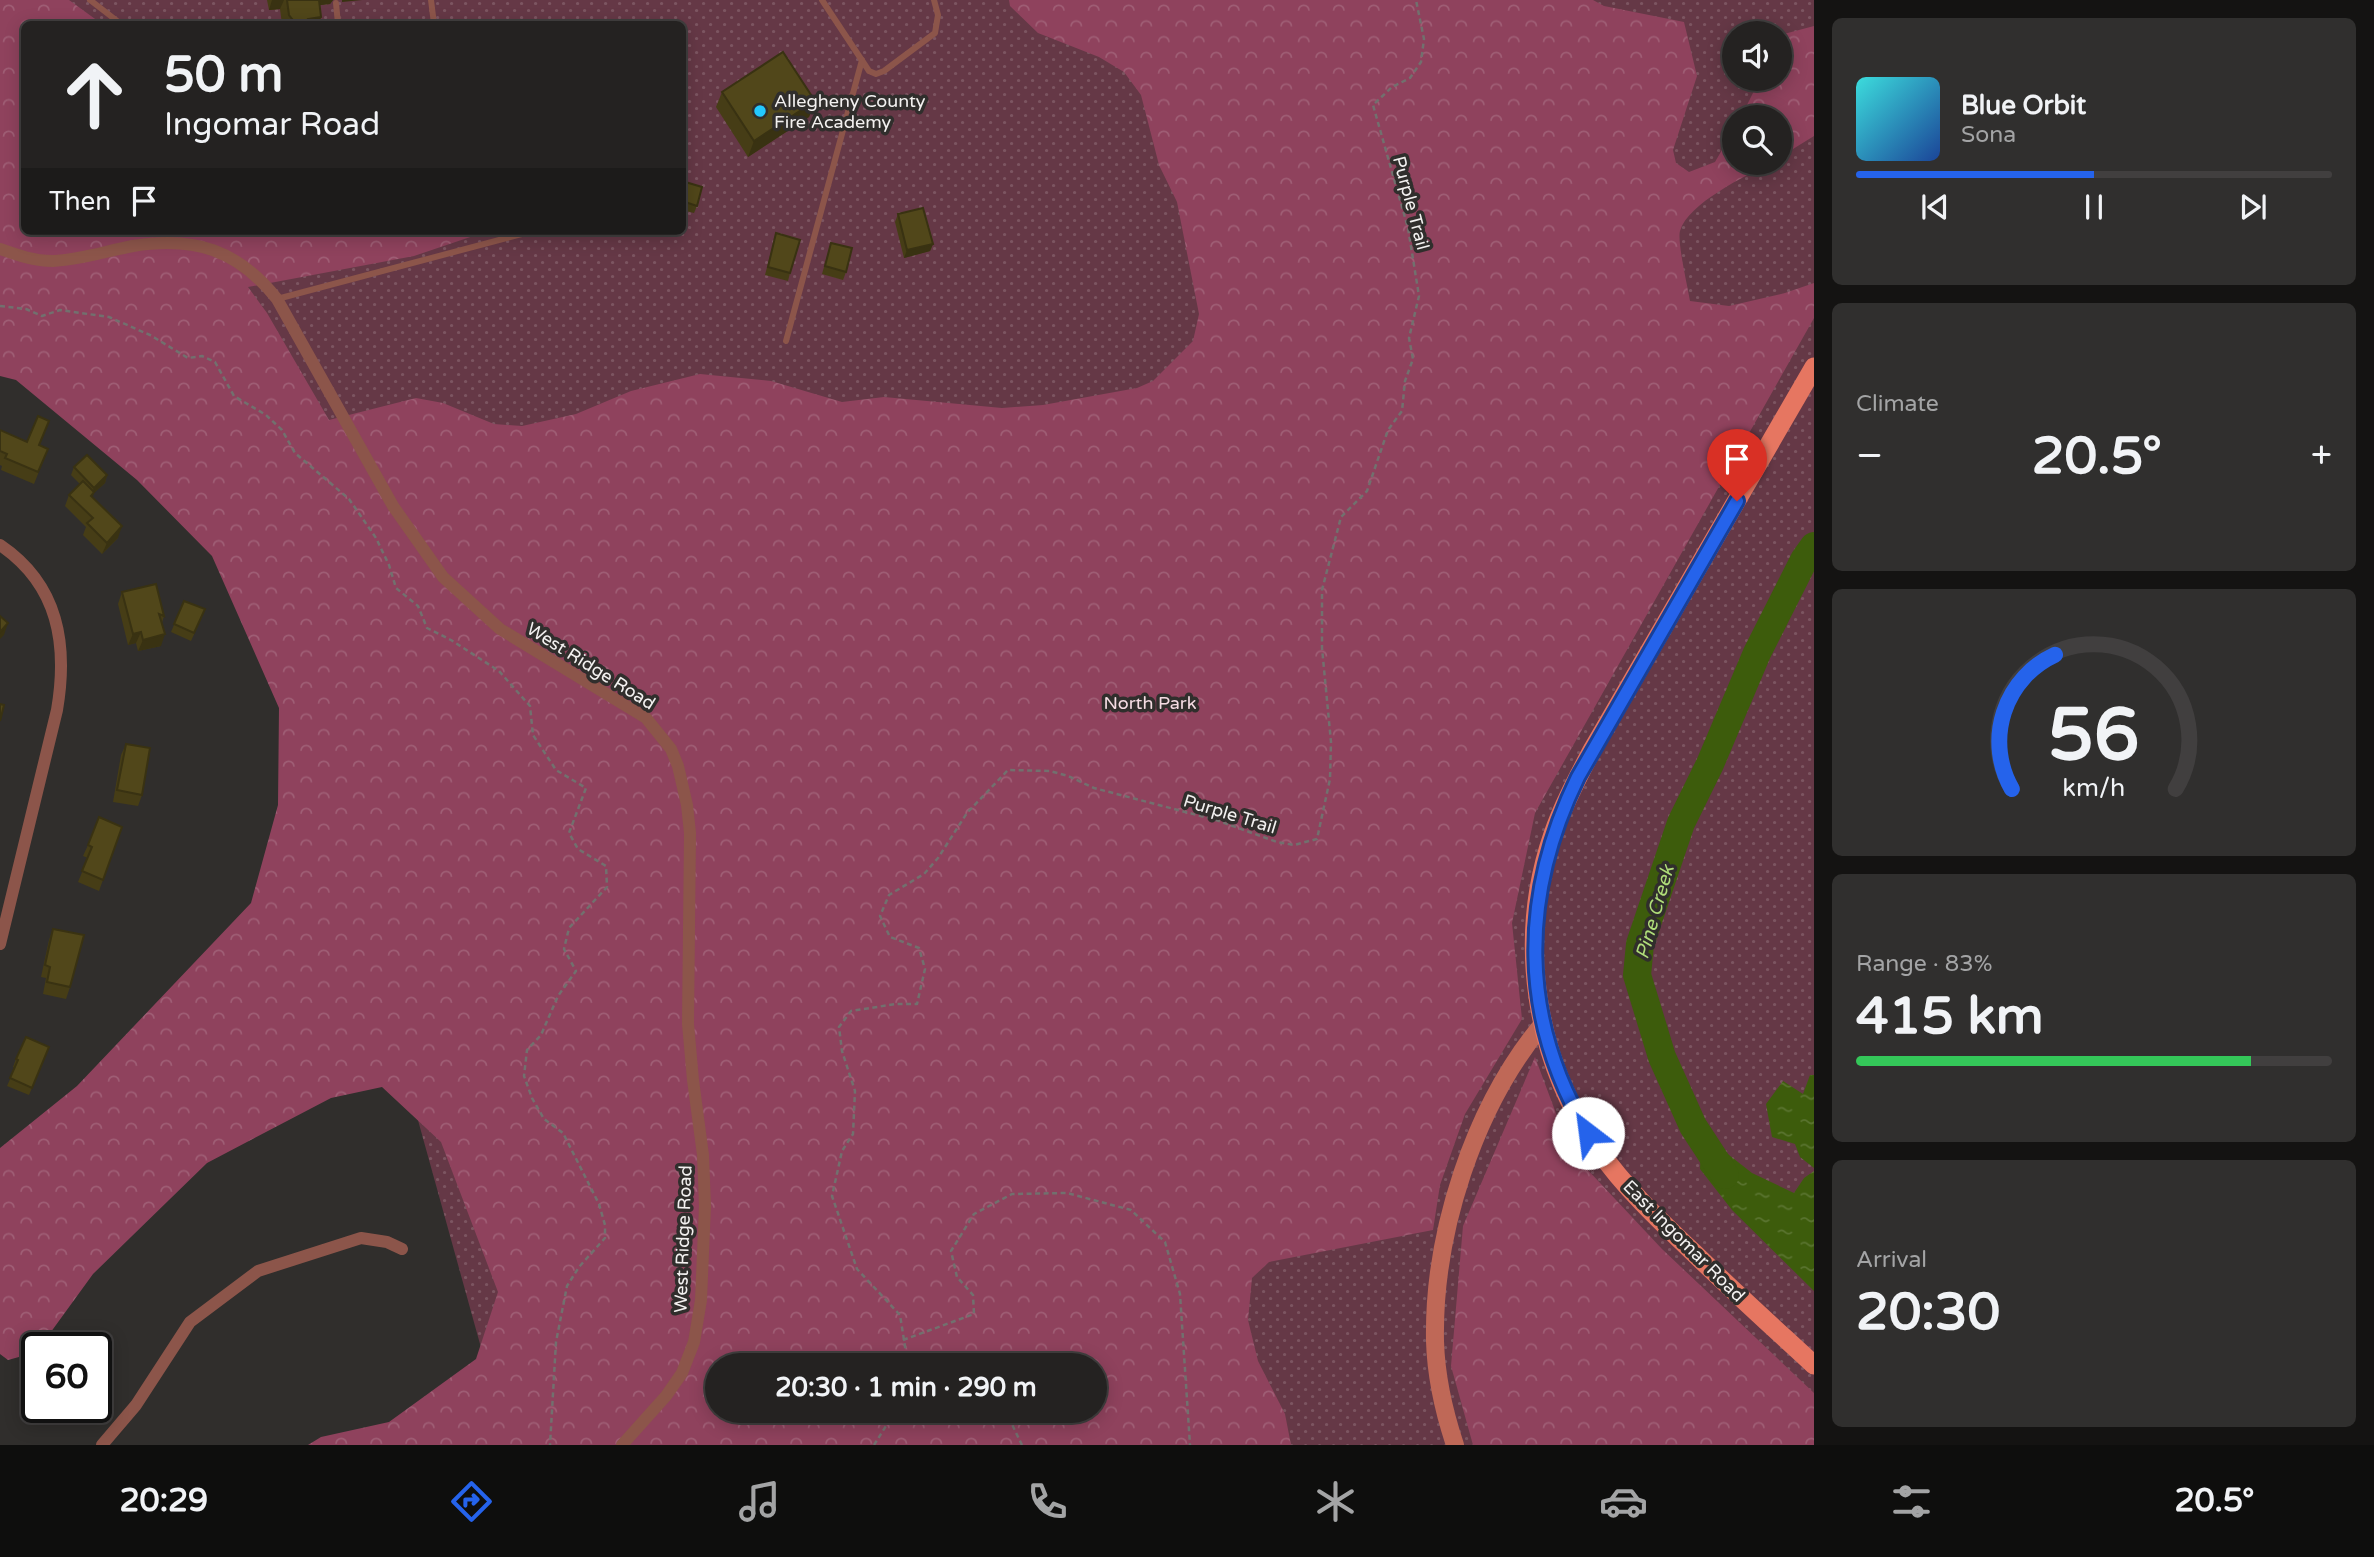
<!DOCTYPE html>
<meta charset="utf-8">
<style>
:root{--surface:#242221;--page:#302f2e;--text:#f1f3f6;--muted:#a3a4a5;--line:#413f3f;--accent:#2563eb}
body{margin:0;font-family:"Varela Round",sans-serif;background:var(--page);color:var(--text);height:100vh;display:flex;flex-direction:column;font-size:26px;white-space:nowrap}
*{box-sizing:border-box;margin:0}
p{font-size:23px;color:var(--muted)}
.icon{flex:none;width:38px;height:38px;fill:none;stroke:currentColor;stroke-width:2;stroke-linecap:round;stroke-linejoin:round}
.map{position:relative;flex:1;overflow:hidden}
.sheet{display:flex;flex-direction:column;gap:18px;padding:18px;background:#141312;width:560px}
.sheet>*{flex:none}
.top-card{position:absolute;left:21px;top:21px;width:665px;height:214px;border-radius:10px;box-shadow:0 4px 18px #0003,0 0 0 2px var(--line);background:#242221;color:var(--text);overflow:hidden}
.tools{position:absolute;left:1722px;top:21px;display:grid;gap:14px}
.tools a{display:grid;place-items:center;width:70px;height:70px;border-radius:50%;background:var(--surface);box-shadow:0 4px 18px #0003,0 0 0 2px var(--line);font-size:35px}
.speed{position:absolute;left:21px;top:1332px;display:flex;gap:14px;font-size:35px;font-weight:700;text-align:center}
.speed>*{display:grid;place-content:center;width:91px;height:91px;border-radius:50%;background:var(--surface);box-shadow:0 4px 18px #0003,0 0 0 2px var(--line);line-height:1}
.speed .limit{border:4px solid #111;border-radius:10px;background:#fff;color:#111}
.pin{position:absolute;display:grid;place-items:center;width:60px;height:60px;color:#fff;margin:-72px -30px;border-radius:50% 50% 50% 0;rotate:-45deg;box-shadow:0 0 7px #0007}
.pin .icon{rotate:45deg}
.me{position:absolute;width:77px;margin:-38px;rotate:330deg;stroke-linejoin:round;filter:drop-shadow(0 0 5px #0008)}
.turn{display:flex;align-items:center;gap:24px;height:147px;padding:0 28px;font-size:32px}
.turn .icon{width:91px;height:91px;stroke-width:2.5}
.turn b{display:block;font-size:49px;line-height:60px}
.then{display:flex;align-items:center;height:66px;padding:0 28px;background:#0003;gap:14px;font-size:26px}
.big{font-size:52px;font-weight:700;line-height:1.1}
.sheet .tile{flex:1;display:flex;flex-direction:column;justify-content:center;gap:10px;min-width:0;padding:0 24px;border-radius:10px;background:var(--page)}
.sheet .dial{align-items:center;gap:0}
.dial svg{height:182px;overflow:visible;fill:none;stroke:var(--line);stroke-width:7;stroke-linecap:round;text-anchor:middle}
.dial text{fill:var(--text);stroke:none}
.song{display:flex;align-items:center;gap:21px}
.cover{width:84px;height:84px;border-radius:10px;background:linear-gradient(135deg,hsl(180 70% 55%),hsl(220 70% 35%))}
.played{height:7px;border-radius:4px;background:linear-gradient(90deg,var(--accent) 50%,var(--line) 50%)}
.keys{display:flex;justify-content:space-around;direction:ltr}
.heat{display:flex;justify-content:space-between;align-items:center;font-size:38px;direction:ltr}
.charge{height:10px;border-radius:5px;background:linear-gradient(90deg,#34c759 83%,var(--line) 0)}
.trip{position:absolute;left:705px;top:1353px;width:402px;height:70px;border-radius:35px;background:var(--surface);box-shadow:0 4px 18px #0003,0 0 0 2px var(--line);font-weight:700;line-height:70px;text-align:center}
.menu{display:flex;height:112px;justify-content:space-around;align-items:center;background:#0e0e0d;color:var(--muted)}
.menu .icon{width:49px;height:49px}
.menu .selected{color:var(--accent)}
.menu b{font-size:32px;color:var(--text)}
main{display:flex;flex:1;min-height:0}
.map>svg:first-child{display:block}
.green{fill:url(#green-dots);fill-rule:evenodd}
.forest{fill:url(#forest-crowns);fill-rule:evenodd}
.water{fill:url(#water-ripples)}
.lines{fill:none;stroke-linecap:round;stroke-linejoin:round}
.river{stroke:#3d5c0c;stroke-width:28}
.path{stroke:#72706e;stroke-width:2.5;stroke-dasharray:5 3.5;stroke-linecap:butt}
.lane{stroke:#8c554a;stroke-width:6}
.street{stroke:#8c554a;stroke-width:12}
.secondary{stroke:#bf6857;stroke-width:18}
.primary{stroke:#e67661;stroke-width:19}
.wall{fill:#463d16}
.shaded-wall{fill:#393212}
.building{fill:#51471a;stroke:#393212;stroke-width:2}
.route-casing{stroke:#184099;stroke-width:18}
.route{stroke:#2563eb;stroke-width:12}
.poi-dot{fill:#23c9fe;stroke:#302e2c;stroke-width:2.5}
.labels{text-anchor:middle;stroke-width:7;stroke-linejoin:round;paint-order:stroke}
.poi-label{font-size:18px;fill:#f3f1f0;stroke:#302e2c;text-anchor:start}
.street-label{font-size:18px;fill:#f3f1f0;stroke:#302e2c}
.park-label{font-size:18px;fill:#f5dce3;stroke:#302e2c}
.water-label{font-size:19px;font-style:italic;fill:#afdd79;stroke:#302e2c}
</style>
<main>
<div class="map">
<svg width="1814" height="1445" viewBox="0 0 1814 1445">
<defs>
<pattern id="green-dots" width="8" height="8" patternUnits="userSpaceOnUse" patternTransform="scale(1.75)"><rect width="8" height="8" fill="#653846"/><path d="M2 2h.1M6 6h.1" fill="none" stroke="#7c5561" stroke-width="1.8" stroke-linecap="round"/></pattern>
<pattern id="forest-crowns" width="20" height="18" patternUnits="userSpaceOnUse" patternTransform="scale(1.75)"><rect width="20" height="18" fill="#8f425d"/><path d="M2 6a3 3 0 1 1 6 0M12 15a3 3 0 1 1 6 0" fill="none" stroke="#9f5e75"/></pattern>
<pattern id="water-ripples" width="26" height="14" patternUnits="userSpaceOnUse" patternTransform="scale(1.75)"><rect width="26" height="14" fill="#3d5c0c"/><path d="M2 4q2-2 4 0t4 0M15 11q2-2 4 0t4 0" fill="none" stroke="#5a7430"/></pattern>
</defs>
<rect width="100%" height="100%" fill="#302e2c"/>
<path class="green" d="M0 0H1814V1445H508L183 272 0 321ZM24 24H682V231H24ZM1734 33H1780V79H1734ZM1734 117H1780V163H1734ZM718 1365H1096V1410H718Z"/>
<g class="forest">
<path d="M0 0H69L102 24H24V231H488L414 256 248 287 267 313 329 420 416 398 443 403 494 424 522 426 576 414 631 391 700 374 771 381 842 402 884 397 1002 408 1043 405 1137 388 1153 381 1193 341 1199 314 1177 202 1159 165 1141 95 1124 72 1099 57 1038 33 1010 6 1009 0H1593L1604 6 1684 22 1697 76 1673 150 1676 163 1689 172 1715 162 1734 129V163H1770C1746 176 1688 203 1680 231 1677 242 1688 288 1690 301L1729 306 1785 293 1814 283V318L1535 813 1512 923 1522 1019 1465 1114 1440 1185 1433 1230 1269 1262 1252 1278 1248 1320 1258 1361 1285 1414 1291 1445H308L321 1437 389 1422 476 1359 498 1292 441 1142 382 1087 331 1098 207 1163 93 1274 40 1347 37 1348V1352L8 1360 0 1354V1148L77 1086 251 903 278 805 279 708 212 556 137 480 16 380 0 376ZM718 1365H1096V1410H718Z"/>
<polygon points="1814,26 1814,136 1780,157 1780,117 1741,117 1760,79 1780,79 1780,38 1784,34"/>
<polygon points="1535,1057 1570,1151 1662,1249 1814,1393 1814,1445 1473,1445 1451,1366 1463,1226"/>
</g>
<g class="water">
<polygon points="1810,1075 1814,1075 1814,1168 1800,1157 1795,1144 1772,1137 1766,1104 1783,1081 1803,1094"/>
<polygon points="1701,1144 1715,1144 1752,1173 1794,1193 1804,1178 1814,1171 1814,1291 1732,1210 1700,1169"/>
</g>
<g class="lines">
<polyline class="river" points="1725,1175 1693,1126 1662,1057 1637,975 1640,944 1681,823 1710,764 1757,653 1804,560 1814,546"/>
<g class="path">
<polyline points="0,306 26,309 42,316 60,310 109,317 150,335 188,358 202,356 215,362 234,396 266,415 282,430 295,453 349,499 376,538 389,565 396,588 418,606 427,628 451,640 499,671 530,706 533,735 556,770 586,788 569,833 578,849 606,866 607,887 569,928 564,949 576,971 558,996 541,1035 527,1050 524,1076 532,1098 544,1119 563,1133 599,1204 605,1225 605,1238 579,1267 567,1286 556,1342 550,1445"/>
<polyline points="903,1340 974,1314 973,1295 957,1277 951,1251 974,1214 1012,1194 1067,1193 1131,1210 1165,1242 1180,1294 1190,1445"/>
<polyline points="908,1365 900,1315 857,1269 832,1196 842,1151 853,1134 855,1091 842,1051 839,1027 851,1011 896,1004 917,1004 925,969 919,948 890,937 880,916 889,895 924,874 938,858 967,813 1008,770 1050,771 1068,776 1094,788 1216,820 1277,842 1294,845 1317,839 1330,779 1331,742 1322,648 1322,590 1341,517 1367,491 1388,430 1402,411 1405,381 1413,359 1409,338 1419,296 1408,228 1373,105 1392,87 1410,78 1421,62 1424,39 1416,0"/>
<polyline points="1005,1410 1022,1445"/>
<polyline points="874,1445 896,1410"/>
</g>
<g class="lane">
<polyline points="90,0 121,24"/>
<polyline points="431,0 434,24"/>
<polyline points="822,0 869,71 876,74 884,71 935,33 938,15 934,0"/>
<polyline points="336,3 338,24"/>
<polyline points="277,299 533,231"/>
<polyline points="786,341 862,60"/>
</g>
<g class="street">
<path d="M0 249C17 255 34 261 53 261 80 260 106 251 133 246 195 236 238 250 277 299L393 506 443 577 500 629 646 718 671 749 678 766 687 805 690 833 688 1024 693 1080 703 1155 705 1206 701 1300 694 1342 682 1373 666 1396 622 1445"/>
<path d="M0 545C59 585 68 645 57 710L0 944"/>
<polyline points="102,1445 136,1405 190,1322 258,1271 361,1238 387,1242 402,1249"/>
</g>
<path class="secondary" d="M1455 1445C1444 1412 1436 1376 1435 1341 1433 1233 1474 1107 1542 1025"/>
<path class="primary" d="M1814 367 1591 752C1577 779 1563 805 1553 834 1517 938 1534 1057 1597 1148 1624 1187 1659 1220 1694 1253 1733 1291 1774 1328 1814 1365"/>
</g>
<g class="wall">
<polygon points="267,0 333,0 330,4 319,5 321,17 319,24 282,24 280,9 269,10"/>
<polygon points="722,92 815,101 809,117 748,157 716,107"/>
<polygon points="682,181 697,206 694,213 682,210"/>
<polygon points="898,214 933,244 930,251 904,258 895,222"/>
<polygon points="776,233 790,273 788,281 765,275"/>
<polygon points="831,243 846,272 843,280 822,274"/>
<polygon points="0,430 27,442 48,449 34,484 1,470 2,466 0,465"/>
<polygon points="74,467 107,475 105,483 94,493 92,497 118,538 102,554 83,535 86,527 65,506 69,495 80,484 71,475"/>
<polygon points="122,592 164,616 162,623 161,646 138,651 136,643 128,645 118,604"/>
<polygon points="184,601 202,617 191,641 171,632"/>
<polygon points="126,744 142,795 138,806 113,802 121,755"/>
<polygon points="122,827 99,891 78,882 88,858 83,856 88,845"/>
<polygon points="53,929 70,987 66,999 43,994 46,978 41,977 49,940"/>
<polygon points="49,1047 29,1095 7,1086 15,1068 13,1067 16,1059"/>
</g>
<g class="shaded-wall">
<polygon points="272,0 284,0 280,9 269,10"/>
<polygon points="314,0 333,0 330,4 312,6"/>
<polygon points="342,0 362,0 342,2"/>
<polygon points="321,17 319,24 296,24 308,19"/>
<polygon points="815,101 809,117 748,157 754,141"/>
<polygon points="933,244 930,251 904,258 907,250"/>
<polygon points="107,475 105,483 94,493 90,504 87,507 94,488"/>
<polygon points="122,526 118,538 102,554 107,543"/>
<polygon points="8,623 4,635 0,639 0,632"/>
<polygon points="141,632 136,643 128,645 133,634"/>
<polygon points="165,634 161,646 138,651 143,640"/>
</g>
<g class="building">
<polygon points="287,0 319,0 321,17 308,19 309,23 296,24 289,15"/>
<polygon points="783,52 815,101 754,141 722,92"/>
<polygon points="682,181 702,187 697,206 682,201"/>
<polygon points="923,208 933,244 907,250 898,214"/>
<polygon points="776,233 800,240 790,273 768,267"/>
<polygon points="831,243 852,248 846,272 825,266"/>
<polygon points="38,416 49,421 39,445 48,449 38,472 5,458 7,454 0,451 0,430 27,442"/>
<polygon points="87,455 107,475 94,488 74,467"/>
<polygon points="83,481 94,492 91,496 122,526 107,543 87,523 93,518 69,495"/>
<polygon points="156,584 164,616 159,614 165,634 143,640 141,632 133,634 122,592"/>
<polygon points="184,601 205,609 194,633 174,624"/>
<polygon points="0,616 8,623 0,632"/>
<polygon points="0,704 4,705 0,721"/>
<polygon points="126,744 150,748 142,795 117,790"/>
<polygon points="99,817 122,827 103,880 82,871 92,847 88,845"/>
<polygon points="53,929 84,935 70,987 47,982 50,967 45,965"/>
<polygon points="26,1037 49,1047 32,1088 10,1078 18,1060 16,1059"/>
</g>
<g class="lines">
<defs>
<path id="route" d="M1588 1133C1519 1018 1520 896 1578 777L1737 501"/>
</defs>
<use href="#route" class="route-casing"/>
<use href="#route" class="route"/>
</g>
<circle class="poi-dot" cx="760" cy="111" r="7"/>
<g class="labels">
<g class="poi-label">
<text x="774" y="107">Allegheny County<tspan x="774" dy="21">Fire Academy</tspan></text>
</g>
<g class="street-label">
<text transform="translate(1411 203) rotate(75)" y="6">Purple Trail</text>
<text transform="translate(591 666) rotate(32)" y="6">West Ridge Road</text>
<text transform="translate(1230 814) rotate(17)" y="6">Purple Trail</text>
<text transform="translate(683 1239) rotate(-88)" y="6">West Ridge Road</text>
<text transform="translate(1684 1241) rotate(45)" y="6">East Ingomar Road</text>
</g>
<g class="park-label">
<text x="1150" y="709">North Park</text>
</g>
<g class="water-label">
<text transform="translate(1654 912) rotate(-74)" y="7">Pine Creek</text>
</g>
</g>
</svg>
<div class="tools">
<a><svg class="icon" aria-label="sound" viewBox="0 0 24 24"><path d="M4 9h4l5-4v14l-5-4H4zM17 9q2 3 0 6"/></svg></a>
<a><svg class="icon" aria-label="search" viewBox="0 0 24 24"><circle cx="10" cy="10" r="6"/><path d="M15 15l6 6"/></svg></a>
</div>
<div class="speed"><div class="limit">60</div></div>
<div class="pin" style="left:1737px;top:501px;background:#d93025"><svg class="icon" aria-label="arrive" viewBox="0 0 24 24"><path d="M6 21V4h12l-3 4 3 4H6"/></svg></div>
<svg class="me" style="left:1588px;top:1133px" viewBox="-20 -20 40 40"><circle r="19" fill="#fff"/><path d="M0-13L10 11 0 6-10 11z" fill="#2563eb"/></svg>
<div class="trip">20:30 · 1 min · 290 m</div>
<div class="top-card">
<div class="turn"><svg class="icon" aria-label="ahead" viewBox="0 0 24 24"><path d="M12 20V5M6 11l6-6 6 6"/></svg><div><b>50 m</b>Ingomar Road</div></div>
<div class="then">Then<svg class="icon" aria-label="arrive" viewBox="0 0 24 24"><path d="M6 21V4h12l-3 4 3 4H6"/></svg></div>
</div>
</div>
<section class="sheet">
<div class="tile">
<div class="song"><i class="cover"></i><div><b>Blue Orbit</b><p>Sona</p></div></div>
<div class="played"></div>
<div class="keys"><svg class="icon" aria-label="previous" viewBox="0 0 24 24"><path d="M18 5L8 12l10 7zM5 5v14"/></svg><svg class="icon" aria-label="pause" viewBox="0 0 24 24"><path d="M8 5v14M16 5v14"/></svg><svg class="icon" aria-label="next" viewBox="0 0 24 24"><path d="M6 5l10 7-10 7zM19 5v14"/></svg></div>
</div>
<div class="tile"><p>Climate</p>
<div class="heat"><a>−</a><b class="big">20.5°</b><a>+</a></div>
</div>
<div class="tile dial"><svg viewBox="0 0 100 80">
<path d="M14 69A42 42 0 1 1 86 69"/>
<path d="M14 69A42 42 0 0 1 33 10" stroke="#2563eb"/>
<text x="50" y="56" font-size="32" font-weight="700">56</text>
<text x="50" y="72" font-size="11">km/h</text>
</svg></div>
<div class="tile"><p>Range · 83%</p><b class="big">415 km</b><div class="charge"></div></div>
<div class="tile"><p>Arrival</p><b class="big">20:30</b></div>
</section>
</main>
<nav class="menu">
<b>20:29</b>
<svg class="icon selected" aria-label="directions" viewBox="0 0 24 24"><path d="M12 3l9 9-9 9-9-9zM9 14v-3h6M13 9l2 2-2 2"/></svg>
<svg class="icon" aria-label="music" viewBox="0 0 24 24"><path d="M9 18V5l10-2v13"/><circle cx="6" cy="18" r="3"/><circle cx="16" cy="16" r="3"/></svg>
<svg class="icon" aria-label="phone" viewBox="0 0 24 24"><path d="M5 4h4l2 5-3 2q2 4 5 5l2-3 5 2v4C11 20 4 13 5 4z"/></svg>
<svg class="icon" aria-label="climate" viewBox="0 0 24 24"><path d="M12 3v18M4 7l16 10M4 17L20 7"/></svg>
<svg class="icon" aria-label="car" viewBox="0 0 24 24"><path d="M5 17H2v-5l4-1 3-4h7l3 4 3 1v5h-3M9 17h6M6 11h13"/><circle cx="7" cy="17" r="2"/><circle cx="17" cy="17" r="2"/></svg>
<svg class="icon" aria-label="filters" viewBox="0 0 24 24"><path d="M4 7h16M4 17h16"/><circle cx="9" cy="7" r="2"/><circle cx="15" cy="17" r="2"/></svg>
<b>20.5°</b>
</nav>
